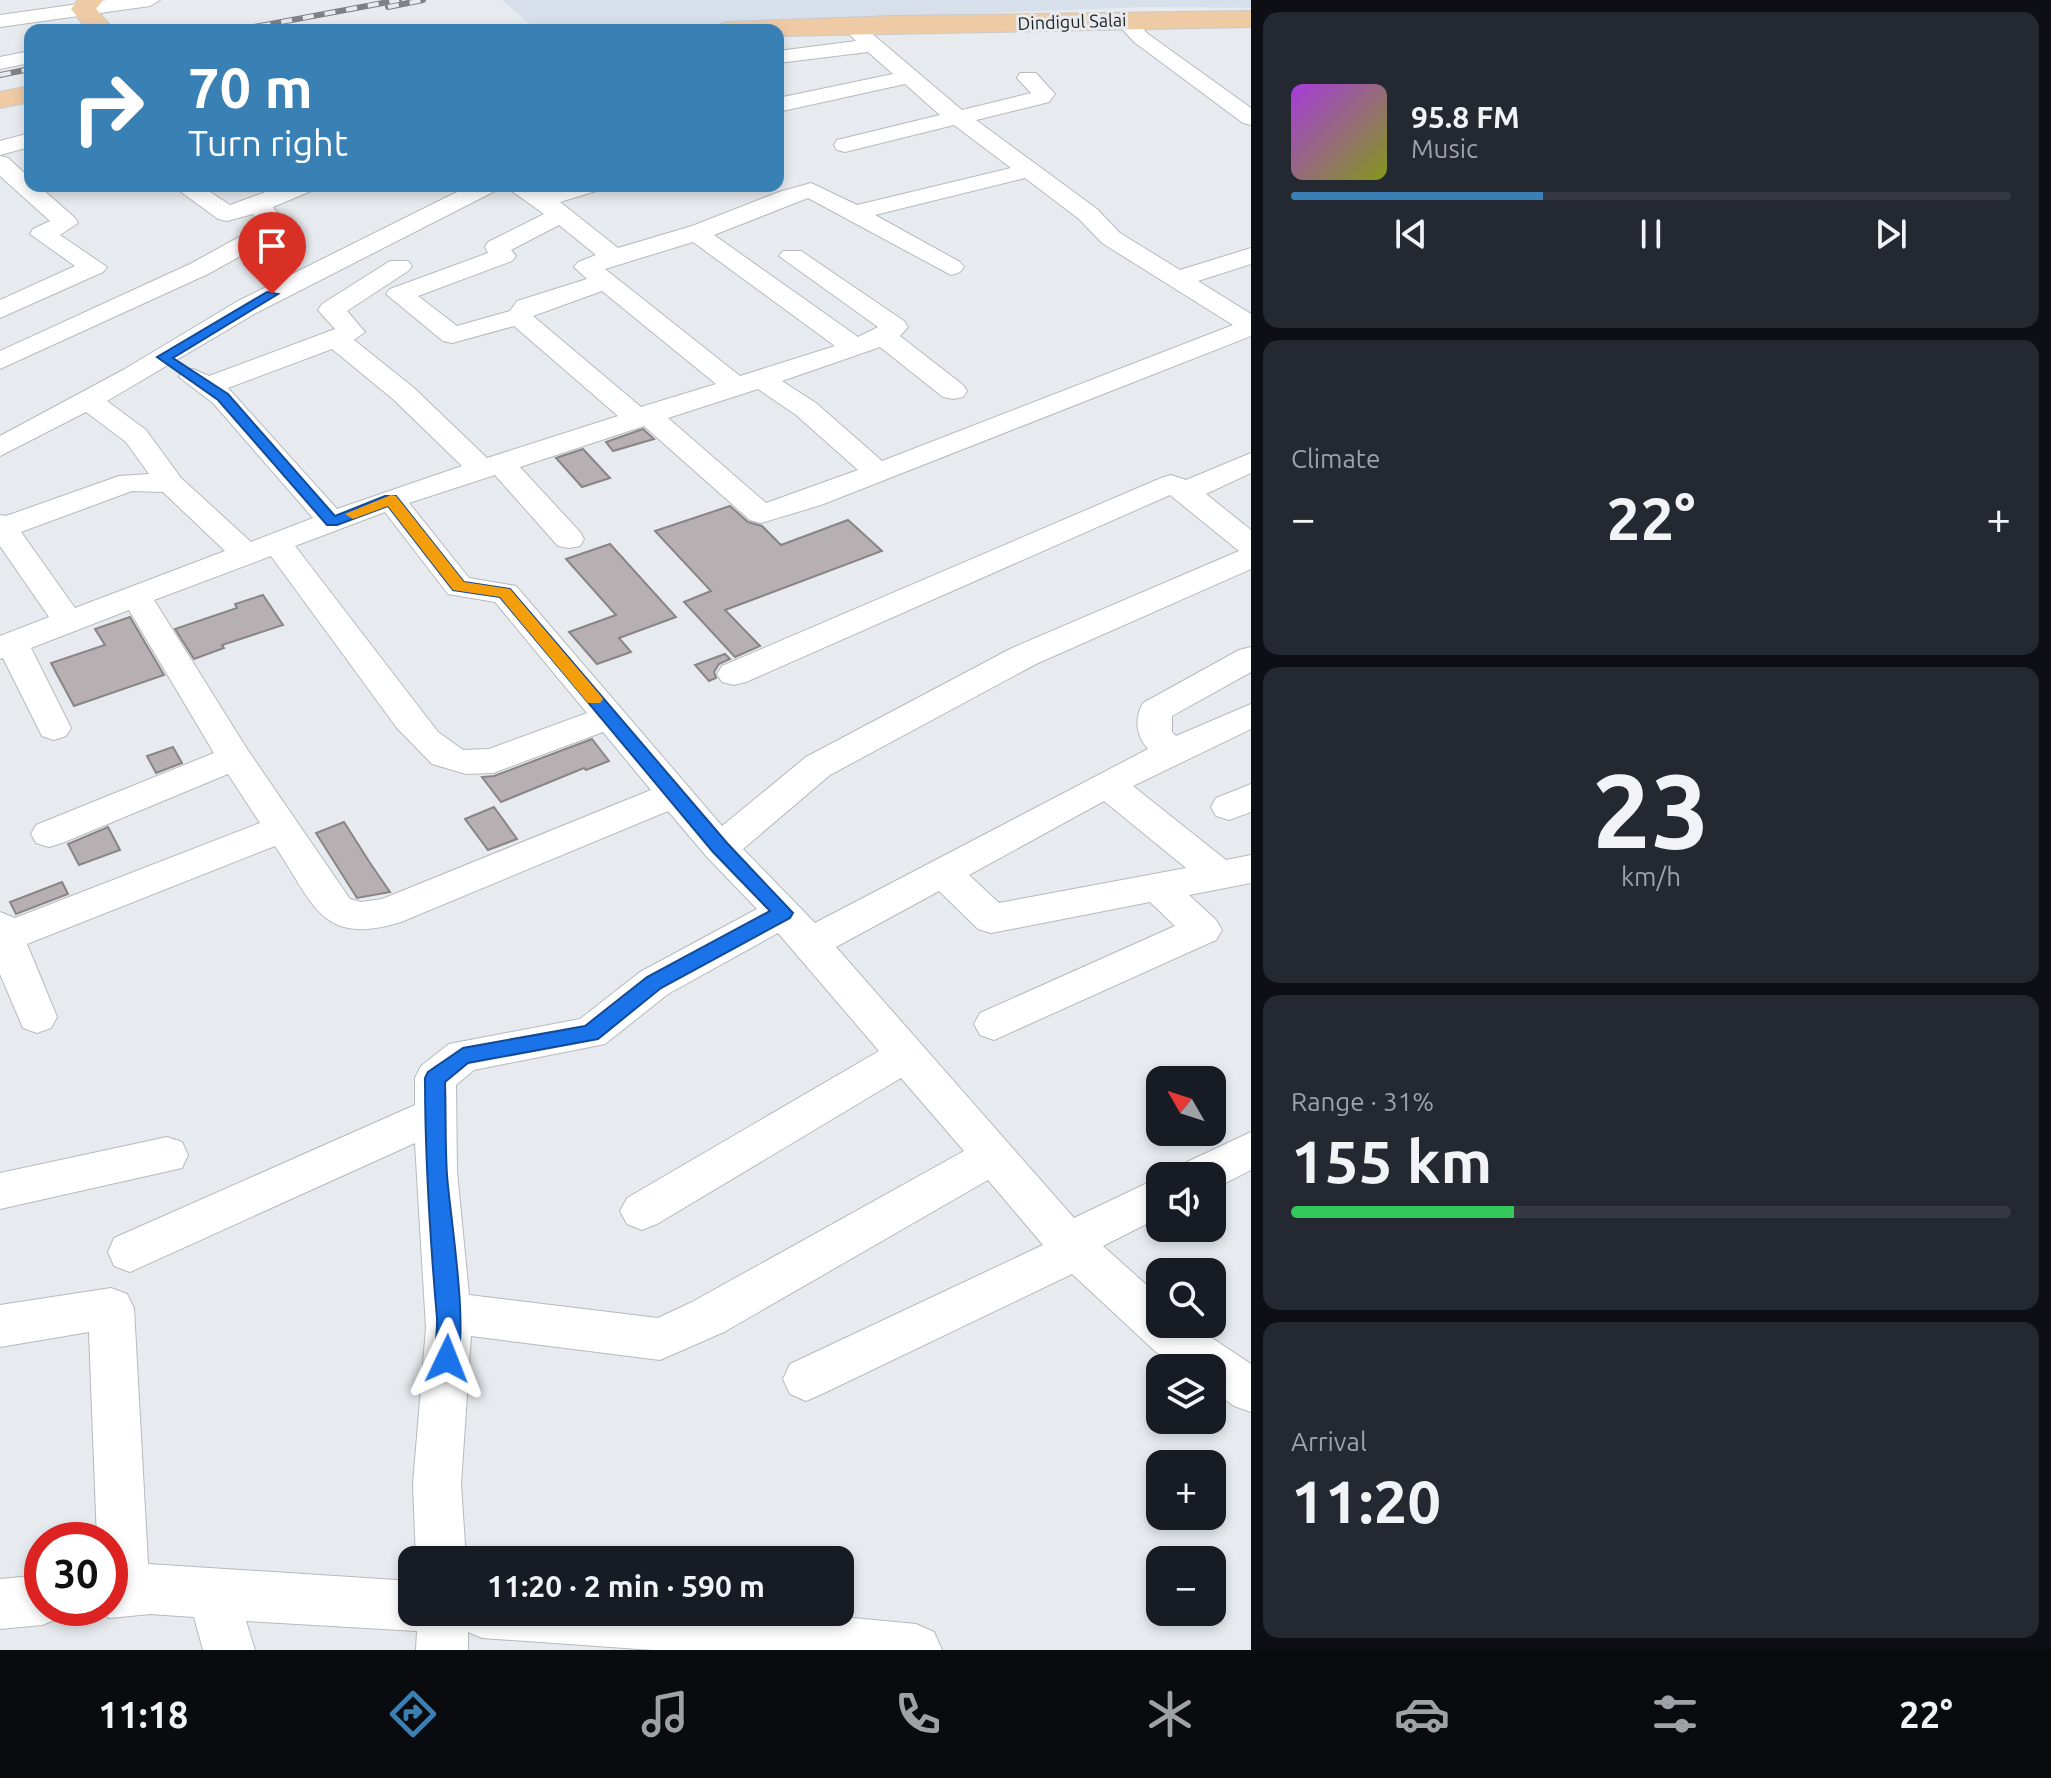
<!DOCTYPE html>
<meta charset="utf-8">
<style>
:root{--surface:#171b24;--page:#242831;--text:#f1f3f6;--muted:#9ea1a6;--line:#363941;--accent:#3980b5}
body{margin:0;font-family:Ubuntu,sans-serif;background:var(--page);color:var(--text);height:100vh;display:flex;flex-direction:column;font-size:30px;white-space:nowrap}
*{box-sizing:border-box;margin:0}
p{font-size:26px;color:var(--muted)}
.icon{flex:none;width:44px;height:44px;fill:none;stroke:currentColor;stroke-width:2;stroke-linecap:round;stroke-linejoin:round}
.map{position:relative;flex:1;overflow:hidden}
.drawer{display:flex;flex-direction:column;gap:12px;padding:12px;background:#0d0f14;width:800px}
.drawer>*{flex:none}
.hud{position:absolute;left:24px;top:24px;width:760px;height:168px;border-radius:16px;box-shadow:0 4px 12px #0003;background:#3980b5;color:#fff;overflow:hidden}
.needle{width:52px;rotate:309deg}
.fabs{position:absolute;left:1146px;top:1066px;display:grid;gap:16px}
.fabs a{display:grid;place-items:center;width:80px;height:80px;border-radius:16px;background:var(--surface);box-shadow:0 4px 12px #0003;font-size:40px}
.speed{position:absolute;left:24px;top:1522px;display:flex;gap:16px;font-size:40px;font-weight:700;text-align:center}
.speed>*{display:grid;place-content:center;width:104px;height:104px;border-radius:50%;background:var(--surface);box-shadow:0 4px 12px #0003;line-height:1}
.speed .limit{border:12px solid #d22;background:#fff;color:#111}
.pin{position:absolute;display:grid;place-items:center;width:68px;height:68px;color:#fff;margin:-82px -34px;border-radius:50% 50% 50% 0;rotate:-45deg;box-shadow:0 0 8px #0007}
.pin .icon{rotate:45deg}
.me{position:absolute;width:88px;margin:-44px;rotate:2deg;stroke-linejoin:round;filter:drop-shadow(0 0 6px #0008)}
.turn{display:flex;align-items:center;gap:28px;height:168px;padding:0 32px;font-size:36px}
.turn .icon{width:104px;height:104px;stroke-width:2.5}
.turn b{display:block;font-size:56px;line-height:68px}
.big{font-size:60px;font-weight:700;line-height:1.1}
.drawer .card{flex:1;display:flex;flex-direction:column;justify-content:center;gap:12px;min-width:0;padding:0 28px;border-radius:16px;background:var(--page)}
.drawer .dial{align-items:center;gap:0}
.dial b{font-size:104px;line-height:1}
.song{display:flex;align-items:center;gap:24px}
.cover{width:96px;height:96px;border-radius:12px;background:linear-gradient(135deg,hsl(280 70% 55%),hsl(70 70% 35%))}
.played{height:8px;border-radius:4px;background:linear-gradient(90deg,var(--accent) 35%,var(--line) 35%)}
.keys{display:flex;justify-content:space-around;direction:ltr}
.heat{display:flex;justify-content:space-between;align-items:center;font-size:44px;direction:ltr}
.charge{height:12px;border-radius:6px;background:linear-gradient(90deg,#34c759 31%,var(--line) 0)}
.trip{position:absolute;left:398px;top:1546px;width:456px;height:80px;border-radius:16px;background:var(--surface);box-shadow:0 4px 12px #0003;font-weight:700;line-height:80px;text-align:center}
.tab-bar{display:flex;height:128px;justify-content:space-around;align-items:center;background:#090b0e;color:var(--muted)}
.tab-bar .icon{width:56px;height:56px}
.tab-bar .active{color:var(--accent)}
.tab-bar b{font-size:36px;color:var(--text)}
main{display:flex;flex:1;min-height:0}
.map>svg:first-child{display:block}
.built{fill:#d7e0ea}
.building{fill:#b6b0b2;stroke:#898485;stroke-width:2}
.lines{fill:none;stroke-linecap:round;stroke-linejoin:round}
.minor-casing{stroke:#b6babd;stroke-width:2}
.major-casing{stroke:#c9c9ca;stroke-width:2}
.minor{fill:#fff;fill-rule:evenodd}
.major{fill:#efcba5;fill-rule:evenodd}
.rail-casing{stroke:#7f8285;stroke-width:6}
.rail{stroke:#e7ebef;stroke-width:4;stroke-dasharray:11;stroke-linecap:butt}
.route{fill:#1a73e8;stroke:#114b97;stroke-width:2}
.slow{fill:#f59e0b}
.labels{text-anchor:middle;stroke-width:6;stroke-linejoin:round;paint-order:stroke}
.far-street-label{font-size:18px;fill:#1f2022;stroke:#e7ebef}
</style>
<main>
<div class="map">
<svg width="1251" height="1650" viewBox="0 0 1251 1650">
<rect width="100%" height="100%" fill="#e7ebef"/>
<polygon class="built" points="502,0 1251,0 1251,8 1145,7 614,28 533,27"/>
<g class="building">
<polygon points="643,429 654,439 613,451 606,442"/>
<polygon points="583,449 610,478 582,487 556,458"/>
<polygon points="730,506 748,522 762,526 781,545 848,520 882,551 725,610 760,646 735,657 684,602 711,591 655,531"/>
<polygon points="610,544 676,617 619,638 631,652 597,664 569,632 616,615 566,559"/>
<polygon points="263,595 283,625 222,645 224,648 194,659 175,629 237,608 235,604"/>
<polygon points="130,617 164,675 74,706 51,663 105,645 95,629"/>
<polygon points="725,654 730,659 719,664 714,672 716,678 709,681 695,665"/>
<polygon points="592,739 609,761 586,770 584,768 501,802 482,777 494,776"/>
<polygon points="173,747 182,763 156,773 147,756"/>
<polygon points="494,807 517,839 488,850 465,819"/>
<polygon points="344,822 370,863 390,892 357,898 316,833"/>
<polygon points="108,827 120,850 79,865 68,844"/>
<polygon points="62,882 68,894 16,914 10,902"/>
</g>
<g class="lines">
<defs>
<g id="minor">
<polygon points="107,0 160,0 150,6 0,27 0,15"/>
<polygon points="1124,14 1131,16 1148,34 1251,108 1251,125 1243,123 1134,42 1114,20"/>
<path d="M850 19 857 21 962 110 1031 93 1017 78 1020 73H1036L1055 94 1049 102 976 120 1097 209 1120 233 1180 270 1251 248V264L1198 281 1251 314V336L821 505 761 523 750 520 644 426 520 467 580 532 584 539 580 546 569 548 558 546 495 475 409 503 469 578 516 586 722 826 806 757 1012 648 1239 551 1170 495 746 682 734 685 722 682 717 674 722 666 1161 478 1171 475 1186 480 1251 453V473L1206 494 1251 530V569L1036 664 830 775 743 849 815 923 1148 749C1136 736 1134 718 1143 703L1239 650 1251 647V672L1172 716V732L1176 736 1251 704V729L1133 786 1226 860 1251 855V883L1189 895 1216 920 1222 930 1216 940 994 1040 980 1035 974 1024 980 1013 1175 926 1150 902 991 933 978 929 939 891 836 947 1074 1218 1160 1177V1217L1103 1246 1160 1297V1324H1191L1251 1364V1412L1234 1406 1212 1390V1368H1179L1156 1352 1072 1274 822 1394 806 1401 790 1394 783 1379 790 1364 1043 1245 988 1180 724 1332 660 1360 471 1336 461 1484 466 1560H416L413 1484 426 1328 415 1143 130 1272 114 1266 108 1252 114 1238 415 1105V1078L421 1066 449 1044 580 1019 640 972 757 909 707 857 668 811 401 922C321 947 314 904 275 846L27 944 57 1017 51 1028 37 1033 23 1028 0 974V912L15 918 260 823 228 774 62 843 49 847 36 843 31 834 36 825 214 753 129 610 31 648 71 728 66 736 54 740 42 736 3 658 0 659V636L49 617 0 546V515L6 516 119 476 149 474 126 442 86 412 0 456V436L123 370 238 301 469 186H499L495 191 256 313 107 401 146 430 181 478 251 542 313 518 213 403 179 377 183 371 193 369 209 376 335 329 318 310 322 304 390 261H408L412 266 408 271 347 311 365 332 354 340 414 388 487 458 618 416 514 326 452 343 443 341 386 294 390 289 488 253 485 247 488 242 544 214 505 186H534L545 192 563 186H600L596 191 560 202 618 248 692 226 779 192 811 183 857 205 1011 168 954 125 845 152 837 150 834 145 837 140 940 115 905 84 778 112V98L893 74 868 52 778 63V51L856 41 840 25ZM1025 178 1079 219 1102 243 1233 325 882 461 816 403 782 381 880 347 943 397 953 399 963 397 967 391 963 385 900 336 908 327 904 321 801 251H783L779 256 878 327 858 337 714 235 808 198 951 275 960 272 964 267 960 262 875 215ZM559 225 596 255 578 262 574 267 587 279 517 301 510 311 457 326 418 296 512 261 516 256 511 250ZM693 242 835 346 740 376 605 269ZM602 291 716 384 641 407 533 316ZM332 349 394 400 462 466 337 509 228 388ZM758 389 796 415 858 470 766 503 668 418ZM132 491 163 492 225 551 75 608 21 532ZM385 512 448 594 495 602 587 713 489 749 463 750 438 732 295 546ZM271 556 397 728 432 764 466 774 493 773 603 732 651 790 382 899 361 902 350 899 247 749 154 600ZM1104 801 1186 868 999 903 969 875ZM778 933 879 1051 627 1198 620 1211 627 1224 642 1230 657 1224 901 1078 964 1151 692 1302 658 1318 469 1295 457 1172 456 1085 474 1070 605 1044 668 994Z"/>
<polygon points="30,51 30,63 0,69 0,57"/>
<polygon points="30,133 30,147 0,155 0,141"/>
<polygon points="0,156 8,158 30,178 30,186 39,186 75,218 78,223 60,235 107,267 103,272 0,318 0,300 75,266 30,234 33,229 50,221 0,176"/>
<polygon points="173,186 201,186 230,205 282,186 315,186 311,191 273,207 287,227 284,232 208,274 0,369 0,351 190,264 261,225 253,214 227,221 218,219"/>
<polygon points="1251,784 1251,812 1229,820 1216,816 1211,807 1216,798"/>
<polygon points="1251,1132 1251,1170 1212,1190 1212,1176 1179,1176 1185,1163"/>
<polygon points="167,1137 182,1142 188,1155 182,1168 0,1209 0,1173"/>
<polygon points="111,1288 127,1294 134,1308 148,1564 412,1581 412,1612 791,1612 916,1624 934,1632 942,1650 653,1650 482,1638 468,1632 468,1650 416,1650 417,1631 246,1621 255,1650 203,1650 194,1617 150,1614 110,1618 92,1611 91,1608 110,1608 110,1540 97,1540 89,1332 0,1347 0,1305"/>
<polygon points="42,1575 42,1608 64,1608 60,1618 42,1625 0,1629 0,1579"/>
</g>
<g id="major">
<polygon points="78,0 103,0 96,9 114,30 88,30 71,9"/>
<polygon points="1251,11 1251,27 778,36 778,30 714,30 718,25 727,22 893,16"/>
<polygon points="30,86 30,102 0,108 0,92"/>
</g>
</defs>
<use href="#minor" class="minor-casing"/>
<use href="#major" class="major-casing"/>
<use href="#minor" class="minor"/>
<use href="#major" class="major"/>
<defs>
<g id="rail">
<polyline points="388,7 423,0"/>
<polyline points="238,30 399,0"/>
<polyline points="0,75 30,69"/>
</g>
</defs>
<use href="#rail" class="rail-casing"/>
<use href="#rail" class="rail"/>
</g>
<path class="route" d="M267 292 278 294 173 358 228 394 335 516 385 496H396L464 582 510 589 727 843 793 913 790 918 661 988 598 1039 468 1063 445 1082C446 1113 445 1144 447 1175 450 1217 470 1334 455 1367L447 1370 439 1367C432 1352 438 1334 437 1318 430 1238 425 1159 425 1078L428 1072 463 1048 585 1026 647 977 770 911 713 852 500 597 453 590 388 506 337 525H327L218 400 157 357Z"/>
<polygon class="slow" points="391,495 396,496 464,582 510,589 600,695 603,699 600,703 588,703 500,597 453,590 388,506 353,519 345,514"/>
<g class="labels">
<g class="far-street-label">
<text transform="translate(1072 22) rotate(-2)" y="6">Dindigul Salai</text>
</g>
</g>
</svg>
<div class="fabs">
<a><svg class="needle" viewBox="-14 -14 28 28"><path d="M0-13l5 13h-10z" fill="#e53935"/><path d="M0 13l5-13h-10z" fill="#9ea1a6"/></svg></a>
<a><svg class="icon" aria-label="sound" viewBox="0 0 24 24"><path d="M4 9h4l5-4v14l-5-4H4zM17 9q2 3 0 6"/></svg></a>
<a><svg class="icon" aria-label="search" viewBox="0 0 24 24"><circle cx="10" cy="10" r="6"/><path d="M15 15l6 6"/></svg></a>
<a><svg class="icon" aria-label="layers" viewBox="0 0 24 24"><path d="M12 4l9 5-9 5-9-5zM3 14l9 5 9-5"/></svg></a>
<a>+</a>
<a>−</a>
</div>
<div class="speed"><div class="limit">30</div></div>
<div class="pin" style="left:272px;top:294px;background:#d93025"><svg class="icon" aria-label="arrive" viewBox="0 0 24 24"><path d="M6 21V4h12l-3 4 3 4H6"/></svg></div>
<svg class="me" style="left:447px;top:1359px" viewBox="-20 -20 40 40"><path d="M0-17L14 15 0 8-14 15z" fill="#1a73e8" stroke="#fff" stroke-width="4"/></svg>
<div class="trip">11:20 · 2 min · 590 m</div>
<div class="hud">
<div class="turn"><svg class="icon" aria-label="right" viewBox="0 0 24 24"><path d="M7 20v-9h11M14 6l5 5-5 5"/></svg><div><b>70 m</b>Turn right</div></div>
</div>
</div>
<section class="drawer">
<div class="card">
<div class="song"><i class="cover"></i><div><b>95.8 FM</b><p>Music</p></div></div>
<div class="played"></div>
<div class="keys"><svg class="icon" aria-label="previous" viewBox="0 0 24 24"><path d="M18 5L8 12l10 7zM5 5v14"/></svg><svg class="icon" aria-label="pause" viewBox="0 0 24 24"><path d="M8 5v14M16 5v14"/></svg><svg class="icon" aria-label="next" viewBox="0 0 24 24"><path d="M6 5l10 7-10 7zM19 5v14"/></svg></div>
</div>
<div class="card"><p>Climate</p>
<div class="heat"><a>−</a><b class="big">22°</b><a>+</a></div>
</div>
<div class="card dial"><b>23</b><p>km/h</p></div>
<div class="card"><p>Range · 31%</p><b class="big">155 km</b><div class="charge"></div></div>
<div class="card"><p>Arrival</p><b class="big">11:20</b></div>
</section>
</main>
<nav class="tab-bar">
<b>11:18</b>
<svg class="icon active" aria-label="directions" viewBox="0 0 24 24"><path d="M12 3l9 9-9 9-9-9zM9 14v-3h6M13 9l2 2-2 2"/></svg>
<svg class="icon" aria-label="music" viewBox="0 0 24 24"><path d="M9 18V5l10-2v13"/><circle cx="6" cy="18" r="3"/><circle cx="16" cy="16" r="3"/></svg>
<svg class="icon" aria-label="phone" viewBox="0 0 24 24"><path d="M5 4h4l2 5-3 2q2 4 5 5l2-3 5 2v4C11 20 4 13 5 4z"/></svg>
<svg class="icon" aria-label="climate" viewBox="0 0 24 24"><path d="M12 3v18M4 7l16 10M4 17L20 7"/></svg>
<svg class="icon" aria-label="car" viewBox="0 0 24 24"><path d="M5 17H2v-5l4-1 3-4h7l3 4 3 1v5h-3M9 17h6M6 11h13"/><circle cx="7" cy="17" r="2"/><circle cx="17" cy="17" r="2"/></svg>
<svg class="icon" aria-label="filters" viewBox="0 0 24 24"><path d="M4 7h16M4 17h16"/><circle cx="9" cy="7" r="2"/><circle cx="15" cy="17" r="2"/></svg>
<b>22°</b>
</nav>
